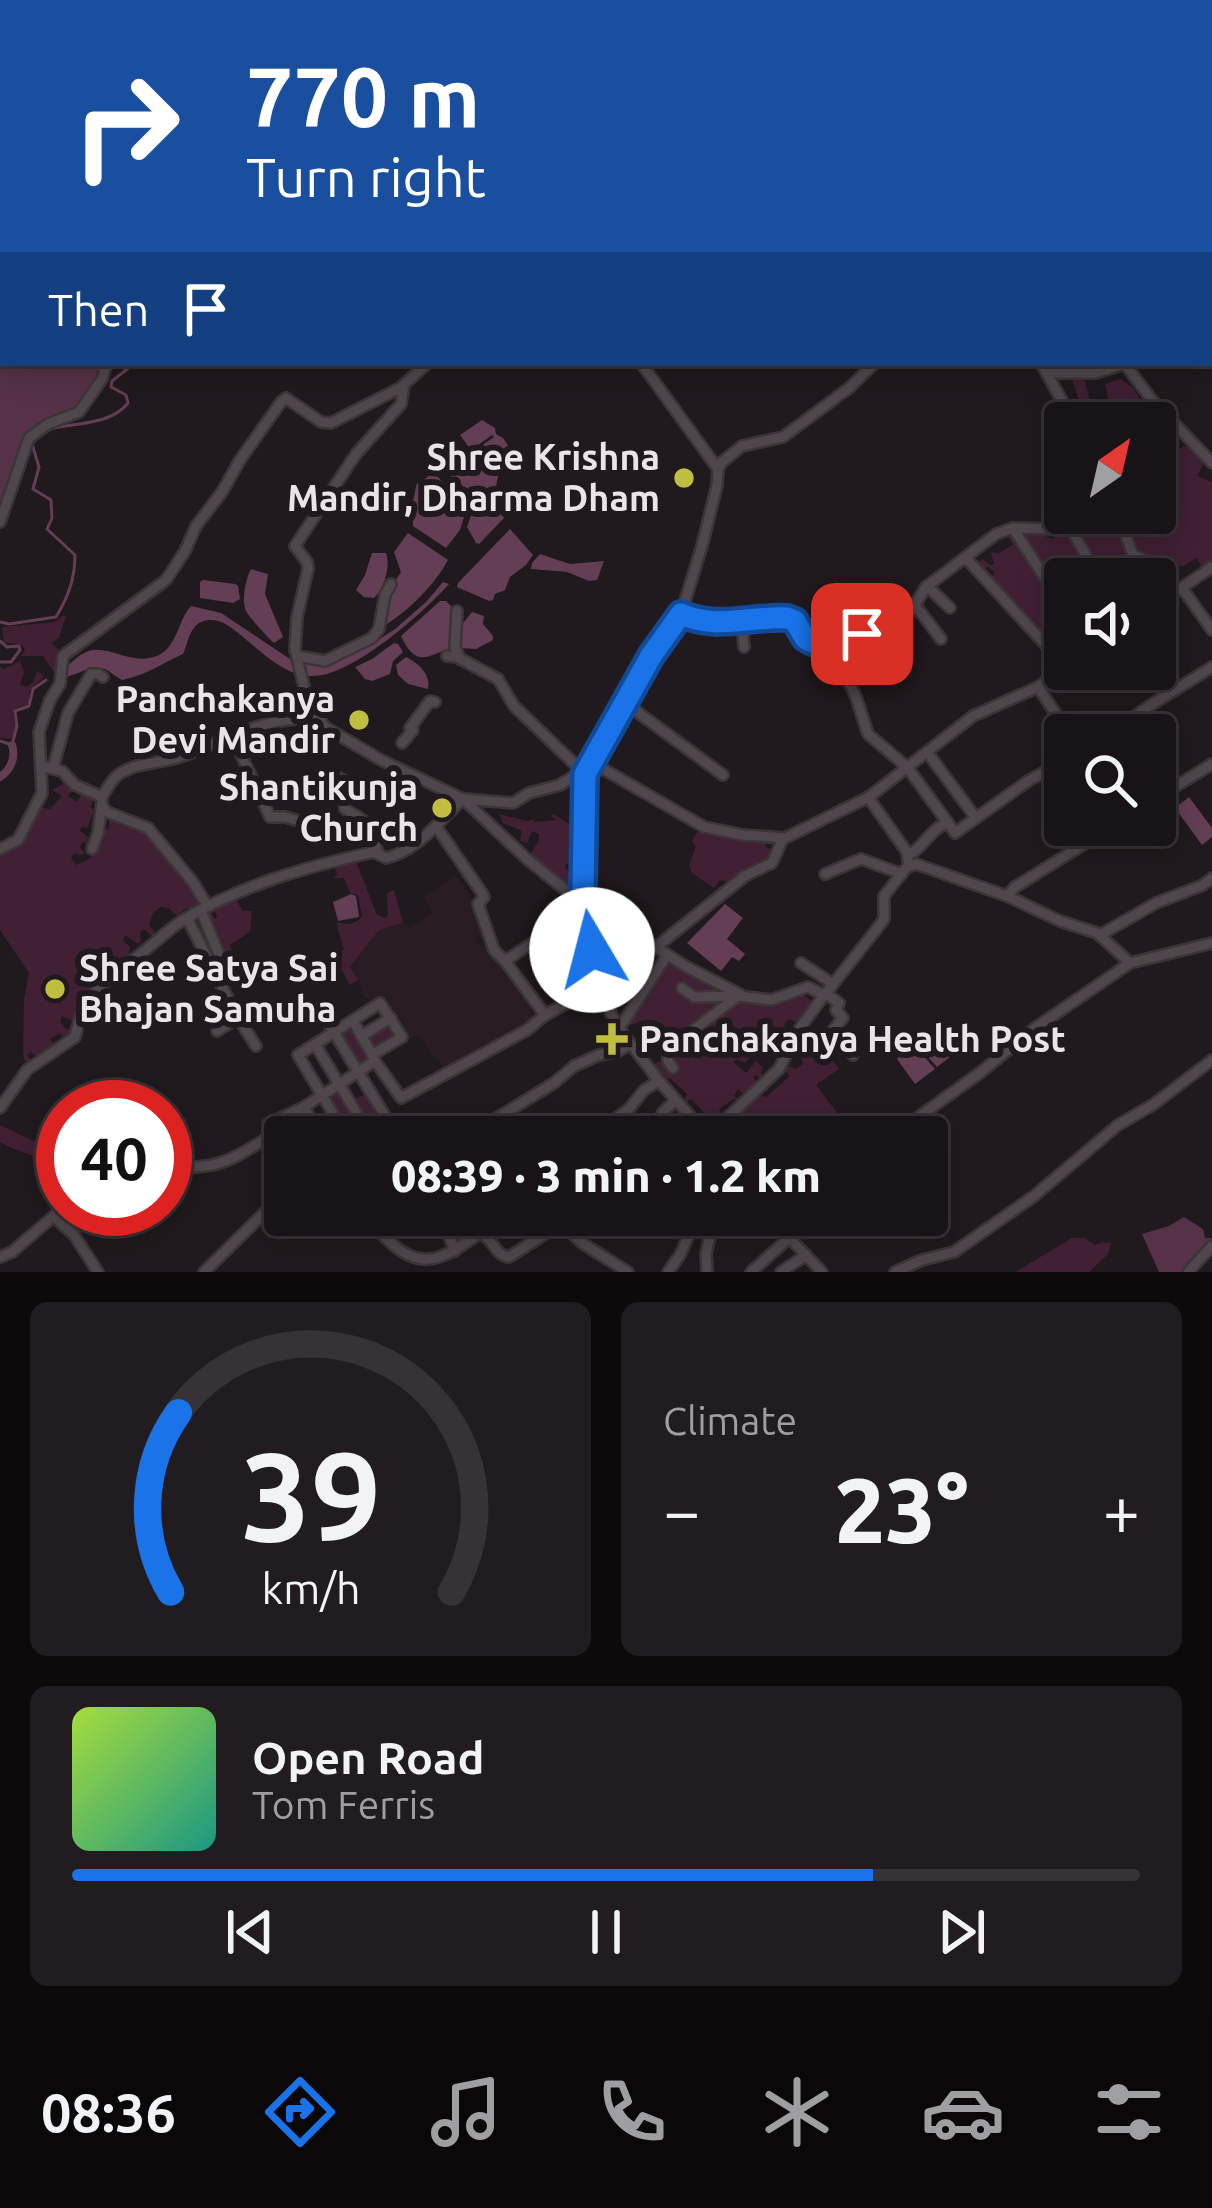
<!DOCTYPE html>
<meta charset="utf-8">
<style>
:root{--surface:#181316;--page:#211c1f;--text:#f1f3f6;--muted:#9f9ea1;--line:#363235;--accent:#1a73e8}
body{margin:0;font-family:Ubuntu,sans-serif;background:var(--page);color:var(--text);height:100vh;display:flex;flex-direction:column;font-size:45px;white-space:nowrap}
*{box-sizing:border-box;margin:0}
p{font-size:39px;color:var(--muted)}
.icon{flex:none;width:66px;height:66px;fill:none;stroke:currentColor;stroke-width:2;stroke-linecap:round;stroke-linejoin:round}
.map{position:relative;height:1272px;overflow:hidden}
.panel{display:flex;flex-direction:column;gap:30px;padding:30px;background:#0d0a0c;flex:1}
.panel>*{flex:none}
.banner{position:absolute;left:0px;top:0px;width:1212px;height:366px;box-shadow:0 6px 30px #0003,0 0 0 3px var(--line);background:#1a4fa0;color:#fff;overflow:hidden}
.needle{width:78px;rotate:34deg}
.controls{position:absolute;left:1044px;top:402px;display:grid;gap:24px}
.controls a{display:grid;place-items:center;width:132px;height:132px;border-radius:12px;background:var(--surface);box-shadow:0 6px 30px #0003,0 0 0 3px var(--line);font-size:60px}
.speed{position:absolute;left:36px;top:1080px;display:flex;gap:24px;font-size:60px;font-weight:700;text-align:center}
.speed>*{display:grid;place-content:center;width:156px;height:156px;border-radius:50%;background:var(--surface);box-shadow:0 6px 30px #0003,0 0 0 3px var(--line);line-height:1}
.speed .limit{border:18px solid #d22;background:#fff;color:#111}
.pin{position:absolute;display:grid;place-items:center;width:102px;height:102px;color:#fff;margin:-51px;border-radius:24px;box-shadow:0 6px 18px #0006}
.me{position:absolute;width:132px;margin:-66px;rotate:352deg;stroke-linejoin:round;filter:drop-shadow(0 0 9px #0008)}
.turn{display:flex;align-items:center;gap:42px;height:252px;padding:0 48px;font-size:54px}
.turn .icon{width:156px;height:156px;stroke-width:2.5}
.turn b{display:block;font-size:84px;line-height:102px}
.then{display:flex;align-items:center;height:114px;padding:0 48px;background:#0003;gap:24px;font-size:45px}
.big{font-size:90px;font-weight:800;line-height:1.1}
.panel .tile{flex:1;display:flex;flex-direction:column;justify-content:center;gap:18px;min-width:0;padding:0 42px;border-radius:18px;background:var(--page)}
.panel .dial{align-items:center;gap:0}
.dial svg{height:312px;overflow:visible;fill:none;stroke:var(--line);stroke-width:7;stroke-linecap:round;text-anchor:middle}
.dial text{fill:var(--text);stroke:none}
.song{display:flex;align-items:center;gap:36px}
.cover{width:144px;height:144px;border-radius:18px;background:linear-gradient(135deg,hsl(80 70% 55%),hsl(170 70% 35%))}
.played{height:12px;border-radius:6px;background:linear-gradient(90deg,var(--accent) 75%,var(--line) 75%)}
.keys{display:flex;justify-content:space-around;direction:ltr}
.heat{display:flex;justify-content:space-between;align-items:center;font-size:66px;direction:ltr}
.panel .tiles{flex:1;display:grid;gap:30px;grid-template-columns:1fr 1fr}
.tile:last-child{grid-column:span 2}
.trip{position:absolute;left:264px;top:1116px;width:684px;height:120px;border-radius:12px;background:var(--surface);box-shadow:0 6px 30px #0003,0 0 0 3px var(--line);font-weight:800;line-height:120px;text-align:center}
.tabs{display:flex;height:192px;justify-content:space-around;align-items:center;background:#0a0809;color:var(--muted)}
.tabs .icon{width:84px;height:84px}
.tabs .active{color:var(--accent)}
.tabs b{font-size:54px;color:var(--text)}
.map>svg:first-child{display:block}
.built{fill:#2a1c24}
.green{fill:#412034}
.forest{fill:#553247}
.water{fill:#633e54}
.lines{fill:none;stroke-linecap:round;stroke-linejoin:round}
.stream{stroke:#633e54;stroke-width:3}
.river{stroke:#633e54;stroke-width:8}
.minor-casing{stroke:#3b3538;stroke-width:14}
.minor{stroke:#50474c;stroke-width:9}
.route-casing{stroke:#114b97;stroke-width:30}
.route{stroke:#1a73e8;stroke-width:21}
.poi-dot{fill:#c0be41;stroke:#20191d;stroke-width:4.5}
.labels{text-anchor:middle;stroke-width:12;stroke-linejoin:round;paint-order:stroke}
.poi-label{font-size:36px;font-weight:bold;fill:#e9e4e7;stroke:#20191d;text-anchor:end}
</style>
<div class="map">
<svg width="1212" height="1272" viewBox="0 0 1212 1272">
<rect width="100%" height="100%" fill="#20191d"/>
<polygon class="built" points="456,876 477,905 487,938 480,935 475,941 481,946 490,945 492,950 488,953 489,958 500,958 536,1003 530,1010 534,1021 526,1027 445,1070 418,1035 406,1041 378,998 364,998 358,980 350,968 379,930 403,923 409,929 432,912 423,897"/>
<g class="green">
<polygon points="1071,376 1085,381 1090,402 1111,409 1105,384 1120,379 1133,388 1154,423 1075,423 1072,408 1079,400"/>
<polygon points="1155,425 1162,447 1174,450 1186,446 1205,460 1197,476 1212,482 1212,563 1202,568 1197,558 1183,566 1169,568 1168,571 1175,581 1164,587 1158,577 1163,570 1157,565 1153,567 1156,559 1148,554 1144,558 1137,556 1127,532 1135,531 1135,525 1128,515 1123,517 1120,514 1155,513"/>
<path d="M1109 519 1117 520C1125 544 1140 554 1151 576L1146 579H1101L1073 530 1098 522 1105 529 1108 528Z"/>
<polygon points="1069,529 1095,577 1065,579 1065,645 1062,642 1051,647 989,581 995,572 988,567 982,571 976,563 983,559 990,565 994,564 991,552 999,553 1013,545 1006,533 1041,533 1051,539 1057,537 1056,533"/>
<polygon points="62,616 66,616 59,638 52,643 60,652 54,672 43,656 21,656 25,650 22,645 4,642 2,627 55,622"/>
<polygon points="20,661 24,672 20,685 26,687 33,683 37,671 44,676 29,692 29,704 16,708 13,713 16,729 11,739 0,738 0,667 4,669"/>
<polygon points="64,777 75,787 68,796 77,802 83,792 94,798 91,807 94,810 87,828 82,827 79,830 88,837 86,843 82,842 80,847 84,852 83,855 74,854 71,858 76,865 91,858 100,828 108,829 110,815 150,834 183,873 206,907 192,913 187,908 177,915 168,908 160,907 153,913 149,925 159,936 155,939 144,929 140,932 141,941 138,944 125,935 123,941 131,948 128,952 133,957 111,973 76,1023 62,1016 60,1021 65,1028 74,1031 65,1040 60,1033 50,1039 56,1049 39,1058 31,1052 27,1055 33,1063 31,1065 24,1060 23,1052 24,1000 29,973 0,930 0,851 17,845 39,807 50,809 62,796 52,790 63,784"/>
<polygon points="499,814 527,821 535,819 534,822 557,820 550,816 554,814 569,824 571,821 575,825 575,836 568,845 570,851 574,854 579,851 578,863 575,861 566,864 565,868 569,872 568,888 529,857 539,840 539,834 532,831 527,843 520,841 522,831 503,823"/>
<polygon points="699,829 765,841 766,847 773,850 770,859 730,882 720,880 714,888 692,873 689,865 696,846 692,841"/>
<path d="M355 859 377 915 385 918 388 915 387 893 394 890 403 923 379 930 350 967 358 980 350 985 332 952 344 950 336 922C346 925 355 925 362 917L358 895 350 893 344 878H333L337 875 334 865Z"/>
<polygon points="235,898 243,911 252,911 250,932 230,945 234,957 226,960 203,914 209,911 215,919 217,917 214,909"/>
<path d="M668 957 738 995H693L681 987 691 999 735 997C713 1016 677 1034 666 1062L672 1070 675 1069 670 1059 696 1032 739 998 771 1003 808 990 803 994 814 1003 799 1025 791 1019 785 1022 784 1031 793 1038 786 1052 773 1048 768 1054 755 1052 745 1063 737 1059 733 1062 746 1073 756 1061 763 1067 761 1074 766 1078 764 1081 756 1075 753 1077 759 1085 746 1096 738 1089 734 1096 742 1101 740 1103 734 1099 719 1109 724 1118 721 1123 715 1119 712 1121 691 1099 683 1104 687 1094 670 1078 663 1080 652 1066 665 1058 667 1053 663 1046 647 1042 637 1023 629 1025 626 1022Z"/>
<polygon points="390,1019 401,1036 374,1060 358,1069 336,1033 352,1023 363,1036"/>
<path d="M800 1037C822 1041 827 1053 839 1069L816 1085 855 1136 823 1137 818 1130 812 1137H730L739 1124 734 1118 758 1094 766 1097 790 1076 784 1070 787 1066 796 1069 803 1064 799 1052 795 1048Z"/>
<polygon points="338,1087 369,1137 349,1137 324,1096"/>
<polygon points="369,1093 391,1128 373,1137 353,1105 356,1098"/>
<path d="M0 1125 63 1155V1167C42 1156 20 1154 0 1142Z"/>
<polygon points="1072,1238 1085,1238 1095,1245 1103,1242 1111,1243 1108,1254 1089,1272 1015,1272"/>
</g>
<g class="forest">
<polygon points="167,0 420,0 418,3 161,3"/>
<polygon points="0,202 3,202 3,363 106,363 81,408 38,429 0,517"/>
<polygon points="1184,1217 1203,1229 1205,1238 1211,1238 1212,1244 1187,1272 1159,1272 1142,1234 1169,1226"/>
</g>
<g class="water">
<path d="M482 420 495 428 496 434 503 438 516 457C512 462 507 465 502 470 491 483 499 505 504 518L479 544 476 543 467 527 475 504 459 481 442 471 441 468 456 453 468 455 494 437 492 435 471 450 460 435Z"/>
<polygon points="433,472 467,507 460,530 446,548 413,526 413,501 417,483 439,496 442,494 424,480"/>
<polygon points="510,529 533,555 526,565 510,577 505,590 495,594 493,600 489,601 457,587 458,583"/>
<path d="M408 533 448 560C434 586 408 611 384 626L392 586 401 572 394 552Z"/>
<path d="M372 553H386C391 566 384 589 374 598L364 597 356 590 365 575Z"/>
<polygon points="540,554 570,564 604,561 597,580 589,581 567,572 531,569 532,563"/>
<path d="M251 569 268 574 265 594 283 637 274 643C269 639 249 617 246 611 241 600 246 578 251 569Z"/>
<polygon points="203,580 235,584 238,586 240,599 233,603 200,598 200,582"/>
<path d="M443 582 449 584C424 612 353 676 313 676 278 676 254 642 227 625 216 618 201 618 194 628 188 635 187 646 183 654 163 663 144 676 122 680 116 677 112 673 107 670 94 663 77 675 63 678L61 671C68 666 76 657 84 653 106 641 131 668 159 655 178 645 178 620 191 606L221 613 302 667 306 662 322 665 364 649 395 629 426 602Z"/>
<path d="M440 601H446L455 610 452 647C427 657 416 668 401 636Z"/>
<polygon points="472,612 484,616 483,624 493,636 493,640 476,649 460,648 460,627"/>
<polygon points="394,643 398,644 403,652 393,661 390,674 372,681 365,679 355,667 372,659"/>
<path d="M406 657C418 663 431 674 428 689L408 684 398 675 396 665Z"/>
<polygon points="1189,797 1212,828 1212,837 1202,845 1175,808"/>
<polygon points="351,894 356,896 359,917 338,921 333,902"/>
<polygon points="725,904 743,918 727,939 745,954 739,961 732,957 721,971 687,943"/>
<polygon points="899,1028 935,1069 915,1084 897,1059 910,1044 895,1055 886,1043"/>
<polygon points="931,1030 952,1050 950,1057 937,1067 916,1044"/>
</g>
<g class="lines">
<g class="stream">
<polyline points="1051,0 1053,3"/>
<polyline points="874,3 880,0"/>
<polyline points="1209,39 1212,27"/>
<path d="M47 430C74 422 110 426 128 403L126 395 111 387 112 381 135 363"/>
<path d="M0 622 9 624 56 617C68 597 75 579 75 555L47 529 52 518 51 500 33 489 39 467 32 444 39 435"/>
<polyline points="0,641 7,647 19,646 20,650 11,662 0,662"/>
<polyline points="0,741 12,745 17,726 15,711 29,706 33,689 46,680"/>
</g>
<g class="river">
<polyline points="134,3 140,0"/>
<polyline points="0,188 3,187"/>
<path d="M0 777C11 770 16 757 12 745"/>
</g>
<defs>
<g id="minor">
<polyline points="716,0 718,3"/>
<polyline points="973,0 974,3"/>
<polyline points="1142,0 1144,3"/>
<polyline points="421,3 423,0"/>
<polyline points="764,3 767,0"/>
<polyline points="1092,3 1095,0"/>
<polyline points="1209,156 1212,156"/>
<polyline points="1209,282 1212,282"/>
<polyline points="641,363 718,469"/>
<polyline points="1041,363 1065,406 1068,423"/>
<polyline points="1124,363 1152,400 1212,463"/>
<polyline points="1047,373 1095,373 1124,364"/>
<polyline points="404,385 401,404 356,454 295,546 307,562 308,569 297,617 295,650 308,702 325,727 381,760 463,799 513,803 529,793 560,785 577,774 585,774"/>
<polyline points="1108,515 1120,520 1133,555 1145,560 1168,598"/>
<polyline points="0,522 29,438 48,424 79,412 102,379 107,363"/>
<polyline points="1070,527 1099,579"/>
<polyline points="1013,528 1054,592"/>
<polyline points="927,586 950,608"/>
<polyline points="1182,588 1212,630"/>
<polyline points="915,605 941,639"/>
<polyline points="1155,606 1212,567"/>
<polyline points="457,611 455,647 460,659"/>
<path d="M681 614C717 629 750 616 787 618L795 621 805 638 813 643 832 645 852 641 911 611 926 587 996 534 1013 528 1062 529 1109 517"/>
<polyline points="742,622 744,647"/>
<polyline points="832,645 856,697 868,734 907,767 948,823"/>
<polyline points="297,656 325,661 372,638 379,629 385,595 391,584"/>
<polyline points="447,656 457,657 498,679 514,706 585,774"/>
<polyline points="1155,656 1176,689"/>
<polyline points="1038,687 1070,735"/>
<polyline points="625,703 723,775"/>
<polyline points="232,735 270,817 285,817 302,822"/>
<polyline points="1111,735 1146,708 1212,667"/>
<polyline points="402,743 413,730 410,728 430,701 435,702"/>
<polyline points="927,752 976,818"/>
<polyline points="591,762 704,827 743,835 785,838 869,797 973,716 1038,687 1065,666 966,558"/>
<path d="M41 766 62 771 75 785 102 797C107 789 111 780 119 774 134 764 156 763 173 759 227 743 258 715 319 719"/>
<polyline points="53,768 68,713 91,674 98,674 103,677"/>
<path d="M333 775 343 780 345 809C366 821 372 824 377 850L374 852"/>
<polyline points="868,797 907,852 908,861"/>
<polyline points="1155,799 1212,764"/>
<polyline points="102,806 107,812 148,828 193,882 208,907"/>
<polyline points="436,826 482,893 484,897 478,904 494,950 505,961 543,936 584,914"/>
<polyline points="0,849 18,840 42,793 39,732 50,700 60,684 63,656 166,580 185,551 196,526 222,492 240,460 281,402 286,398 321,422 331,423 400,388 428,363"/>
<polyline points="92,849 98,833 102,802"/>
<path d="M908 855C924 848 930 828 948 823L955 833 1028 781 1065 761"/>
<polyline points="825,874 861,859 902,874"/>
<polyline points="1007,896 1015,887 1115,825"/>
<polyline points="201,911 224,966 214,971"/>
<polyline points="187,918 238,1018 217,1031"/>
<polyline points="1100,935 1156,903 1203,885 1212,878"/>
<polyline points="656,947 745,876 772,863 783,838"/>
<polyline points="505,961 545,1015 599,986"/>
<polyline points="801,963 833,984"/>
<polyline points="682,988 694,997 738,996"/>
<polyline points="825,993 839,1003 836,1010 843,1018 834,1029 853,1055"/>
<polyline points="321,1011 393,1129"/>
<polyline points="238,1018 256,1046"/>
<polyline points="353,1021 374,1058"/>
<polyline points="618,1027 624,1021 667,955"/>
<polyline points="361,1036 391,1018"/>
<polyline points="315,1044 371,1137"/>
<polyline points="673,1068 668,1061 668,1056 696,1028 738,996 771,1000 808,987 824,995"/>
<polyline points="304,1107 322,1137"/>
<path d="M0 1108 27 1070 75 1037C83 992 109 978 143 952 156 942 167 931 180 922 237 886 309 866 374 852L386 858C419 850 439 821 463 799L527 859 584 905 618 929 642 938 685 966 741 995"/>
<polyline points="655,1131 663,1112 675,1101"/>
<polyline points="708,1136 779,1069 798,1031 819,1002 879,926 884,919 884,896 907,867 916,864 1007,896 1060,921 1097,933 1130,963"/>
<polyline points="347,1137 298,1055 380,1003 402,1037 372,1055"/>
<polyline points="380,1137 409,1120"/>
<polyline points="466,1137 554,1083 574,1066 599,1055 616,1052 631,1044"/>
<polyline points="591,1137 630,1108 644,1090 659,1081"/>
<polyline points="709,1137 659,1081 618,1027 602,996 584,914 582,864 586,819 585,774 651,656 681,614 702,546 717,485 718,469 722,462 742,446 783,437 849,388 875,363"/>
<polyline points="884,1137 913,1121 981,1072 1035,1028 1130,963 1212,943"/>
<path d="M165 1175C179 1167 189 1168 205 1166 229 1164 252 1147 272 1135L268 1124 304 1107 375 1061 401 1098 527 1030 545 1015"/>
<polyline points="441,1215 455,1251"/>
<polyline points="772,1215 782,1230 822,1272"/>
<polyline points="54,1217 74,1235 98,1272"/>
<path d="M377 1229C416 1272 436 1265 480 1233 493 1238 495 1256 509 1257L556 1227 563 1225 582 1243 628 1272"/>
<polyline points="0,1257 12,1252 63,1208"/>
<polyline points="204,1272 265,1212"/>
<polyline points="668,1272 680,1255 698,1215"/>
<polyline points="707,1272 706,1254 711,1230"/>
<polyline points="751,1272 789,1238"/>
<polyline points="781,1272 806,1255"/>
<polyline points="895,1272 922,1260 954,1252 1034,1196 1118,1125 1154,1104 1212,1060"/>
<polyline points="1188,1272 1212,1246"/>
</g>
</defs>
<use href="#minor" class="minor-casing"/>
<use href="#minor" class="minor"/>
</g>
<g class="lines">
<defs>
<path id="route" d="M592 950 583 888 585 774 651 656 681 614C717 630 750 616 787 618L795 621 805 638C824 650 844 645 862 634"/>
</defs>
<use href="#route" class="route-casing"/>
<use href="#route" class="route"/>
</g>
<g class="poi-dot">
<circle cx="684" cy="478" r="12"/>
<circle cx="359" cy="720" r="12"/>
<circle cx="442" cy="808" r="12"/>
<circle cx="55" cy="989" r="12"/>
<path d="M606 1021h12v12h12v12h-12v12h-12v-12h-12v-12h12z"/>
</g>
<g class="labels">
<g class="poi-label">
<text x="660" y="470">Shree Krishna<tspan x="660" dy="41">Mandir, Dharma Dham</tspan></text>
<text x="335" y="712">Panchakanya<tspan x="335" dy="41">Devi Mandir</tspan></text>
<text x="418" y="800">Shantikunja<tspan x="418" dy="41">Church</tspan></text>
<text x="79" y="981" text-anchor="start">Shree Satya Sai<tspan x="79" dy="41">Bhajan Samuha</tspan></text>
<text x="639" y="1052" text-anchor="start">Panchakanya Health Post</text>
</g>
</g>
</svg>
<div class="controls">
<a><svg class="needle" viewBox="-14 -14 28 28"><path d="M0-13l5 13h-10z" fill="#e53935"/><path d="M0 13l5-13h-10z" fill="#9f9ea1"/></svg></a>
<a><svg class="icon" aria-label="sound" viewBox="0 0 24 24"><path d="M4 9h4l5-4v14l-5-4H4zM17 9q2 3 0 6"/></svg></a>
<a><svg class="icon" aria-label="search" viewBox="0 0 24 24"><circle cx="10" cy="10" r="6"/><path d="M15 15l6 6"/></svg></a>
</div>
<div class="speed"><div class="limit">40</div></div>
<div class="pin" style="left:862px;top:634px;background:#d93025"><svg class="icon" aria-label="arrive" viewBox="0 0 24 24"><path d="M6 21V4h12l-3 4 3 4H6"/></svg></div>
<svg class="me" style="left:592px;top:950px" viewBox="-20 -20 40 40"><circle r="19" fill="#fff"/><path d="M0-13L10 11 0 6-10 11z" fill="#1a73e8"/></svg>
<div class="trip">08:39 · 3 min · 1.2 km</div>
<div class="banner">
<div class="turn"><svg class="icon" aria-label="right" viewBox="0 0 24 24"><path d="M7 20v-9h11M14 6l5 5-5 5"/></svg><div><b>770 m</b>Turn right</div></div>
<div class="then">Then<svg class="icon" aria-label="arrive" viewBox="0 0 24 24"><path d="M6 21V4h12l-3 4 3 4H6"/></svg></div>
</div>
</div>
<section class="panel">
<div class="tiles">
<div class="tile dial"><svg viewBox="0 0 100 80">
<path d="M14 69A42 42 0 1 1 86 69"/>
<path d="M14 69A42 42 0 0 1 16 23" stroke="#1a73e8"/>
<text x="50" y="56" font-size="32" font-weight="700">39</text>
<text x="50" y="72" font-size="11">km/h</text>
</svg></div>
<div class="tile"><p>Climate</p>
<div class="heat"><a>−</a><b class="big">23°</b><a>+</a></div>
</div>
<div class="tile">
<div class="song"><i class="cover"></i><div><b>Open Road</b><p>Tom Ferris</p></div></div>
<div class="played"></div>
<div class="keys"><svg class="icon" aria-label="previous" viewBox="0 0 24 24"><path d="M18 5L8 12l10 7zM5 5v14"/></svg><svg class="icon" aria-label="pause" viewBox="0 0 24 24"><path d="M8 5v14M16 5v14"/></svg><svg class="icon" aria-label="next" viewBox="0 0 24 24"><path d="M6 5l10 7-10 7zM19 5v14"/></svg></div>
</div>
</div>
</section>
<nav class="tabs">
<b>08:36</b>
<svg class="icon active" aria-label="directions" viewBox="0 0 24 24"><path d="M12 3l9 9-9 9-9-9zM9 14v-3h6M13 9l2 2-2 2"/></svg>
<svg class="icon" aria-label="music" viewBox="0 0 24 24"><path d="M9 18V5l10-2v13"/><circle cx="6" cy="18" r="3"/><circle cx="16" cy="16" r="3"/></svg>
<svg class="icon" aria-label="phone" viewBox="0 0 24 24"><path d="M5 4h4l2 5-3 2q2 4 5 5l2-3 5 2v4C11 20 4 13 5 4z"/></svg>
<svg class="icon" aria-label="climate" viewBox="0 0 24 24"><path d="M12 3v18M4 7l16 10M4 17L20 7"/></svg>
<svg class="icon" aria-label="car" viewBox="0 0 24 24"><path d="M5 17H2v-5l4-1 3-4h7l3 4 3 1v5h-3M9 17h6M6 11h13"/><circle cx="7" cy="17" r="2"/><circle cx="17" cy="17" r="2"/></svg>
<svg class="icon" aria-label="filters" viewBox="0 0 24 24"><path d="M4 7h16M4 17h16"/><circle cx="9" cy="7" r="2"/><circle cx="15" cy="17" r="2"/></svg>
</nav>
